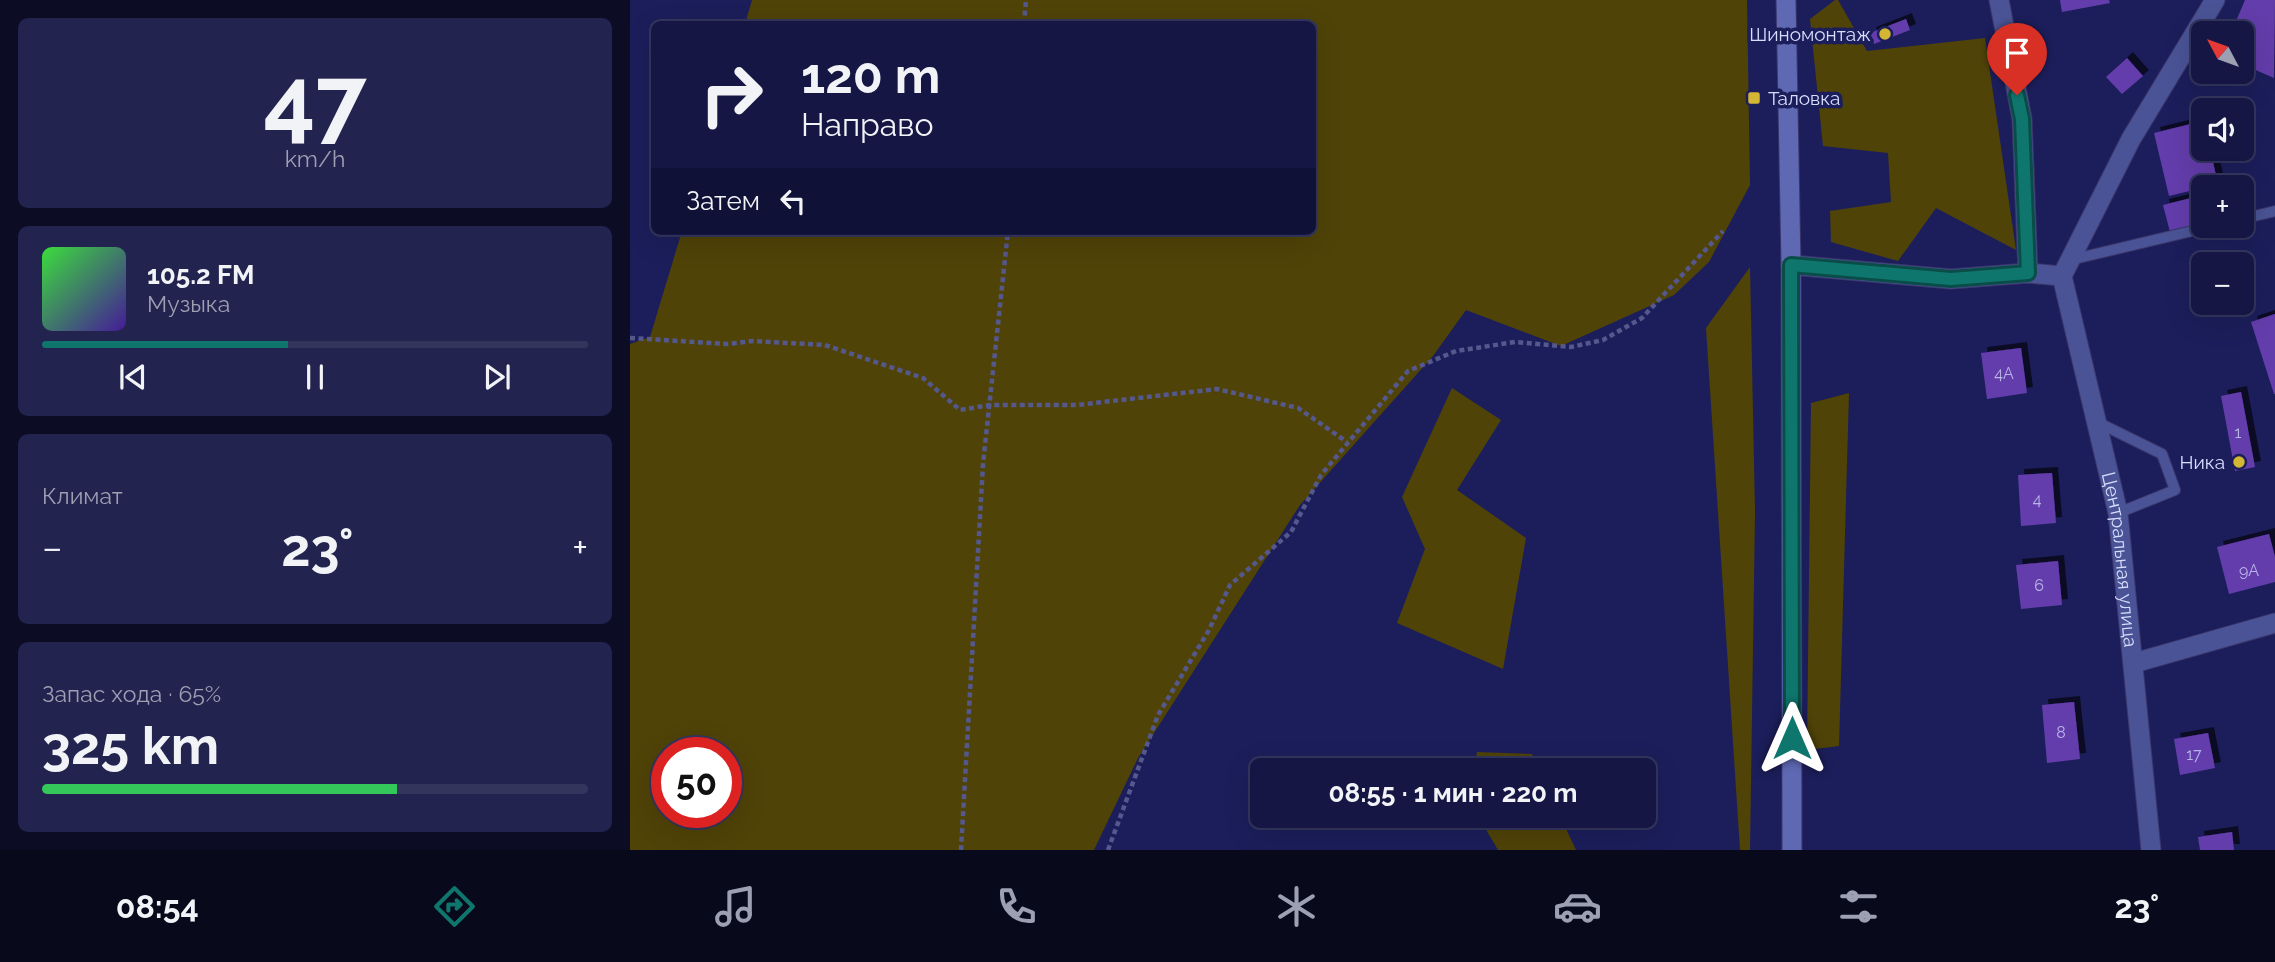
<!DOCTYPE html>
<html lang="ru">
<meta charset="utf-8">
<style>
:root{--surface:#151644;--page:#22234f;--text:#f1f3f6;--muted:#9d9fb2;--line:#34355d;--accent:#0f766e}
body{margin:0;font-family:Raleway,sans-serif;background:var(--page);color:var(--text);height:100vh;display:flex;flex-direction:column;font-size:26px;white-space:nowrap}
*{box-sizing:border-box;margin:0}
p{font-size:23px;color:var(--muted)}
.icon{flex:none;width:38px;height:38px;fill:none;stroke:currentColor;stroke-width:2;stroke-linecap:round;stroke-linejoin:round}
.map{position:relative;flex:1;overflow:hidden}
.details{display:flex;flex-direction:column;gap:18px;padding:18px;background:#0c0c25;width:630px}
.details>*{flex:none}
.hud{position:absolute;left:21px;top:21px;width:665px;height:214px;border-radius:10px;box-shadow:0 7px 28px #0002,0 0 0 2px var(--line);background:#151644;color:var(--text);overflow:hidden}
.needle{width:46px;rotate:311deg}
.controls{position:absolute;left:1561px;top:21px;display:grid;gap:14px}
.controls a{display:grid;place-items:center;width:63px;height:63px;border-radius:10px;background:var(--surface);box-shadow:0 7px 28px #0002,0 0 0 2px var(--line);font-size:35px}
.speed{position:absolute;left:21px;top:737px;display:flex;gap:14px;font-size:35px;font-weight:700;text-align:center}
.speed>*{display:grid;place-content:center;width:91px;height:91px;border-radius:50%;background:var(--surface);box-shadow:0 7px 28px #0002,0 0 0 2px var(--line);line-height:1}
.speed .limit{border:10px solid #d22;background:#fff;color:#111}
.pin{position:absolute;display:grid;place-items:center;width:60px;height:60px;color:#fff;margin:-72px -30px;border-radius:50% 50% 50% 0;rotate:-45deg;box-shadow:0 0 7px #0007}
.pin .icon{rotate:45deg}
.me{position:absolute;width:77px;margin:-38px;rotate:0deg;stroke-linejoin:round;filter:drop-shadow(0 0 5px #0008)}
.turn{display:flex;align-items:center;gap:24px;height:147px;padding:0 35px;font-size:32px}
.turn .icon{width:91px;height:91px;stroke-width:2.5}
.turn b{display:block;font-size:49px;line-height:60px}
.then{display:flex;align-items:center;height:66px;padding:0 35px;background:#0003;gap:14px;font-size:26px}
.big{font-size:52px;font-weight:700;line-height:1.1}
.details .tile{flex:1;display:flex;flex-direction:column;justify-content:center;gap:10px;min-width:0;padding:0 24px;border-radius:10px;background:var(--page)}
.details .dial{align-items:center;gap:0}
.dial b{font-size:91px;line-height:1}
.song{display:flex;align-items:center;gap:21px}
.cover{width:84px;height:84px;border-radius:10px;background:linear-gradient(135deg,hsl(120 70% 55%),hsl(260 70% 35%))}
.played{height:7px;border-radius:4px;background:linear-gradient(90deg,var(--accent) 45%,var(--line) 45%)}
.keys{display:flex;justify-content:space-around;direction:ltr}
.heat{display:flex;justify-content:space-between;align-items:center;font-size:38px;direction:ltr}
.charge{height:10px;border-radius:5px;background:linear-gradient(90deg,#34c759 65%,var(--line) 0)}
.trip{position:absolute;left:620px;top:758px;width:406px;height:70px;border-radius:10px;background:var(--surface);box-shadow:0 7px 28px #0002,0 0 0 2px var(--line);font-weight:700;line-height:70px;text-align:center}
.dock{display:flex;height:112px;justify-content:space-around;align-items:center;background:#08091b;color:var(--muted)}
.dock .icon{width:49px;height:49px}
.dock .current{color:var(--accent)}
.dock b{font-size:32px;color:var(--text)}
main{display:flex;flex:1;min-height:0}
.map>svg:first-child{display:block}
.green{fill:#504308;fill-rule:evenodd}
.building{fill:#643dab;filter:url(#shadow)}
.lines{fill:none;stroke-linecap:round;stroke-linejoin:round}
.service-casing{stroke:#3b366c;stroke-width:12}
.minor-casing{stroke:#3b366c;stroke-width:21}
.secondary-casing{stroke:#3b366c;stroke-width:21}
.path{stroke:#55588c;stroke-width:4.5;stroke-dasharray:5 3.5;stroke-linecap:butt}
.service{stroke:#4a5395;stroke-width:10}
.minor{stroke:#4a5395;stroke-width:19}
.secondary{stroke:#5e68b3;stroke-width:19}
.route-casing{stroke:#0a4d48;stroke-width:18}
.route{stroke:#0f766e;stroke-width:12}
.poi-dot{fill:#d4b635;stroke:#1c1e5b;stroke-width:2.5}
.labels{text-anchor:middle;stroke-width:7;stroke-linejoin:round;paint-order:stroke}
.number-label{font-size:16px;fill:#bab5e8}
.poi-label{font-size:19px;fill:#d7ddfc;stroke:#1c1e5b;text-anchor:end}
.street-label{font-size:19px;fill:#d7ddfc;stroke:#1c1e5b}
</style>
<main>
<section class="details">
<div class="tile dial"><b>47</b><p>km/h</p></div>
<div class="tile">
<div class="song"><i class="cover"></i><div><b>105.2 FM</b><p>Музыка</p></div></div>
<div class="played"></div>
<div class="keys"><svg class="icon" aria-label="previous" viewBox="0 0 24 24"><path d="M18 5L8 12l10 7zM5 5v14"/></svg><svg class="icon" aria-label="pause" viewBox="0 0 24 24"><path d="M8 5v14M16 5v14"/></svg><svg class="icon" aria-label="next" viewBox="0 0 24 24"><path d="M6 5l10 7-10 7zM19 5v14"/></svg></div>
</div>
<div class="tile"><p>Климат</p>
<div class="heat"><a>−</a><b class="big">23°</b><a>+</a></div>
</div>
<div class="tile"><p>Запас хода · 65%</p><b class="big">325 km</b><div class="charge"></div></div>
</section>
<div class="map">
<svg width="1645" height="850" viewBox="0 0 1645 850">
<defs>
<filter id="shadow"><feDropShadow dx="6" dy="-6" stdDeviation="0" flood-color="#0009"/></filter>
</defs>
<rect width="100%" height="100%" fill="#1c1e5b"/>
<g class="green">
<path d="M122 0H1117L1120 185 1079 262 1044 295 931 346 836 310 803 356 670 505 508 758 464 850H0V344L20 337 52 231H682V24H115ZM96 752V812H37V752Z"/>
<polygon points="1205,0 1208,0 1237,51 1355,38 1386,250 1306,208 1268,261 1201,242 1200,211 1261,202 1258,153 1193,146 1180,19"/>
<polygon points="1120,267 1125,512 1120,850 1110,850 1076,328"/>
<polygon points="822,388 871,420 827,490 896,538 873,669 767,623 795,549 772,497"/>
<polygon points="1219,393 1209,746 1177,750 1181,403"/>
<polygon points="847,752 902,754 910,770 844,770"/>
<polygon points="848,816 930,816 946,850 868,850"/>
</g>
<g class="building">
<polygon points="1430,0 1479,0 1480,3 1432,12"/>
<polygon points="1615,0 1645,0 1644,78 1612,64 1612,33 1601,33"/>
<polygon points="1276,19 1280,30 1244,44 1240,33"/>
<polygon points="1497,58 1513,76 1492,94 1476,77"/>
<polygon points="1573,121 1573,149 1580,149 1588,184 1539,196 1524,133"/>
<polygon points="1561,198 1568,225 1540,232 1533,205"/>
<polygon points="1645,314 1645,394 1644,394 1621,322"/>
<polygon points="1391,348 1397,393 1357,399 1351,353"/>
<polygon points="1611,392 1625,467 1605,471 1591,396"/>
<polygon points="1422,473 1426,523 1391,526 1388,475"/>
<polygon points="1639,534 1645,557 1645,582 1599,594 1587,547"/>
<polygon points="1428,561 1432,605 1391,609 1386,565"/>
<polygon points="1444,702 1450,759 1417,763 1412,705"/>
<polygon points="1578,733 1585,768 1550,775 1544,739"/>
<polygon points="1602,832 1604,850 1570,850 1568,837"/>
</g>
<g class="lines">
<defs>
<g id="service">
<polyline points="1612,219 1645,211"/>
<polyline points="1440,260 1583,226"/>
<polyline points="1467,422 1532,454 1545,490 1488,513"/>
</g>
<g id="minor">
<polyline points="1369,0 1392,119 1398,273"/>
<polyline points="1161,265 1321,279 1398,273 1432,276"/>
<path id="s1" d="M1432 276 1488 513 1521 850"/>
<polyline points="1432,276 1501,139 1585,0"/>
<polyline points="1504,663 1645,623"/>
</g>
<polyline id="secondary" points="1156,0 1161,265 1162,850"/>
</defs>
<use href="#service" class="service-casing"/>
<use href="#minor" class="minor-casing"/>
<use href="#secondary" class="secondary-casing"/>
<g class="path">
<polyline points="394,24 396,0"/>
<polyline points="0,338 98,344 123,341 195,345 293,378 330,410 360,405 447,405 587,389 668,408 717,442"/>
<polyline points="331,850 353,464 378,231"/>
<polyline points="478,850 528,715 579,630 600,585 661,532 691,475 778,371 826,351 885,342 941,347 973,340 1012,318 1093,231"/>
</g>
<use href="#service" class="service"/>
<use href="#minor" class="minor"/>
<use href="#secondary" class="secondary"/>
</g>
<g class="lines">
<defs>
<polyline id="route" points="1162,738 1161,265 1321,279 1398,273 1392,119 1387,95"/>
</defs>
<use href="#route" class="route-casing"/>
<use href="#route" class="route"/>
</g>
<g class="poi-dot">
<circle cx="1255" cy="34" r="7"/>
<rect x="1117" y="91" width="14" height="14" rx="3.5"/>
<circle cx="1609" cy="462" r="7"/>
</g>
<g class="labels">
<g class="number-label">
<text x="1374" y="379">4А</text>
<text x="1608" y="438">1</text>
<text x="1407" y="505">4</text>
<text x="1619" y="576">9А</text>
<text x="1409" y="591">6</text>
<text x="1431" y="738">8</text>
<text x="1564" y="760">17</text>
</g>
<g class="poi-label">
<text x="1241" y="41">Шиномонтаж</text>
<text x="1138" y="105" text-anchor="start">Таловка</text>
<text x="1595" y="469">Ника</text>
</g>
<g class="street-label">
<text dy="7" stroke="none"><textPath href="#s1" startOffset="290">Центральная улица</textPath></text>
</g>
</g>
</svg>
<div class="controls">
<a><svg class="needle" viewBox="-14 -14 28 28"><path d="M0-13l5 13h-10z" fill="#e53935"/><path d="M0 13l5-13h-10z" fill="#9d9fb2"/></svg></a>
<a><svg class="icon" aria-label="sound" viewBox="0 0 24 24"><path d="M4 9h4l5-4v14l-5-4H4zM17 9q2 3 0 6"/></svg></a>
<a>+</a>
<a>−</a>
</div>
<div class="speed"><div class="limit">50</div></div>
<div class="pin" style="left:1387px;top:95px;background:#d93025"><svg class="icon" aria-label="arrive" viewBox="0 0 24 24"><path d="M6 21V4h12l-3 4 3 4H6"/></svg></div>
<svg class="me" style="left:1162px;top:738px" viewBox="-20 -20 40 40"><path d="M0-17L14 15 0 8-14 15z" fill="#0f766e" stroke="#fff" stroke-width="4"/></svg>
<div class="trip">08:55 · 1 мин · 220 m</div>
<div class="hud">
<div class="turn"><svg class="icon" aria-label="right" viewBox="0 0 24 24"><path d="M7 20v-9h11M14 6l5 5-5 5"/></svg><div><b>120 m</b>Направо</div></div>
<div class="then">Затем<svg class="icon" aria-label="left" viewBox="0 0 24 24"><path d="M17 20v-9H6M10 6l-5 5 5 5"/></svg></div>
</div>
</div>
</main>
<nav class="dock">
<b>08:54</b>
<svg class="icon current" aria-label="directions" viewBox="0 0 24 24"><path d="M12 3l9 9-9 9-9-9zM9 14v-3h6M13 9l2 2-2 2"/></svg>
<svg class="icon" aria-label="music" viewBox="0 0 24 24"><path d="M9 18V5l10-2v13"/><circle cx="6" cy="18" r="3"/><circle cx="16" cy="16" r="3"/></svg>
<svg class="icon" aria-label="phone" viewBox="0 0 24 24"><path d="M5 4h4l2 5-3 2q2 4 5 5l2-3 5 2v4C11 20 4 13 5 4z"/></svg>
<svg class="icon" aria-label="climate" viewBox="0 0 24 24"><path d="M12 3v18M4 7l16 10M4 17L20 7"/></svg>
<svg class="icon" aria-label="car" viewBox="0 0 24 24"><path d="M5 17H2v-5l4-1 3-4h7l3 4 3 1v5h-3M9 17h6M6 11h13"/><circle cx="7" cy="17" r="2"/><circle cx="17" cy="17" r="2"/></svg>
<svg class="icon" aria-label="filters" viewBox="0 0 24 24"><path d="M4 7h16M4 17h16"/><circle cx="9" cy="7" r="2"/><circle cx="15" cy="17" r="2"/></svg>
<b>23°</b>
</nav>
